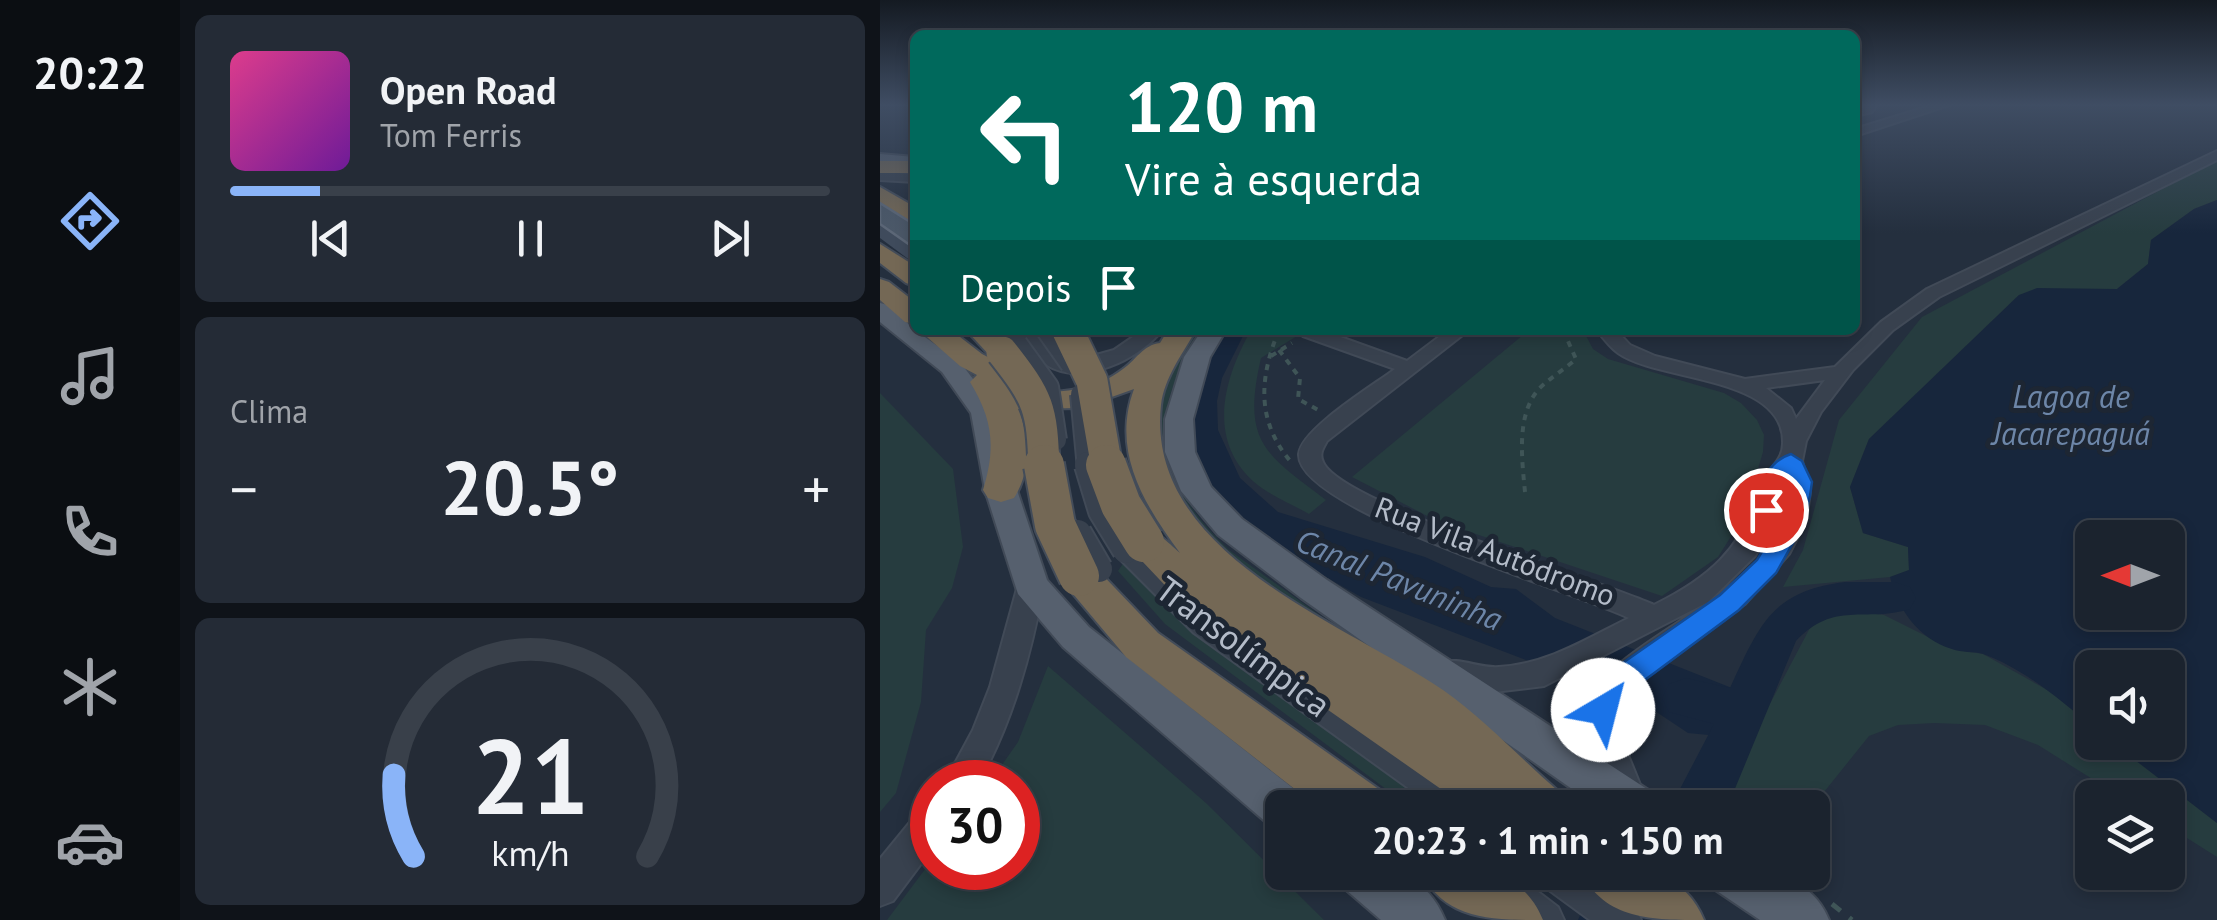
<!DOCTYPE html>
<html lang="pt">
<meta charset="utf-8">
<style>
:root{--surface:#1b232e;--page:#242b36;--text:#f1f3f6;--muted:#a0a4aa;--line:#39404a;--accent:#8ab4f8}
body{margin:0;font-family:"PT Sans",sans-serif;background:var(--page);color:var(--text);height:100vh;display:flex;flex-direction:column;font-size:38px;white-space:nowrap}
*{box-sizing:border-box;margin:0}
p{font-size:32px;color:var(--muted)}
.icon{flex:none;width:55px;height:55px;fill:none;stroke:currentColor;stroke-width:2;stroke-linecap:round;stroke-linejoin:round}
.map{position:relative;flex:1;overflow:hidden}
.details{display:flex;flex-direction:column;gap:15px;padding:15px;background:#0f1319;width:700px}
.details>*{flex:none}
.top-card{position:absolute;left:30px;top:30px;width:950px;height:305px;border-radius:15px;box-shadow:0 5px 15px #0003,0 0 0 2px var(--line);background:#00695c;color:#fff;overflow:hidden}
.needle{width:65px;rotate:270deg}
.fabs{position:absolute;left:1195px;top:520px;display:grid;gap:20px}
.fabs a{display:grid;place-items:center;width:110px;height:110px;border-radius:15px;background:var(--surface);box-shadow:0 5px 15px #0003,0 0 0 2px var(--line);font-size:50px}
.speed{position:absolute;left:30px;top:760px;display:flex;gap:20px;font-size:50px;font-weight:700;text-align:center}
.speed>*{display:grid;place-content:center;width:130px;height:130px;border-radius:50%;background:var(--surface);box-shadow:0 5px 15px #0003,0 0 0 2px var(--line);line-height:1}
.speed .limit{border:15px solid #d22;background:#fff;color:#111}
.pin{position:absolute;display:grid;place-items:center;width:85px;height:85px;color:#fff;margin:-42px;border:5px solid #fff;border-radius:50%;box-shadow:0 2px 10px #0007}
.me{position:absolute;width:110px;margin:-55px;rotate:37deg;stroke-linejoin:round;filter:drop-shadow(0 0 8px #0008)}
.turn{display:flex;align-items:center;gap:35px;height:210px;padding:0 50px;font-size:45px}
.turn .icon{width:130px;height:130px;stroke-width:2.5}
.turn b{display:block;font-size:70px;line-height:85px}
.then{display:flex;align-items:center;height:95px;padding:0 50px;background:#0003;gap:20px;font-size:38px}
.big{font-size:75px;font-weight:800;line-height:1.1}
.details .card{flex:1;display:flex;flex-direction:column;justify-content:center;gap:15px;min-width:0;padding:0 35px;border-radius:15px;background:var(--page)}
.details .dial{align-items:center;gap:0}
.dial svg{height:260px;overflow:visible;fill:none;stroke:var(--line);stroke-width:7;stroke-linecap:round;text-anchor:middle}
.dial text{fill:var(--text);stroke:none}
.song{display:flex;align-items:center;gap:30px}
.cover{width:120px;height:120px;border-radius:15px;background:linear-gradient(135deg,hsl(330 70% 55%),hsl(280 70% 35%))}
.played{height:10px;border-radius:5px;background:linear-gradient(90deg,var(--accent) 15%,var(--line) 15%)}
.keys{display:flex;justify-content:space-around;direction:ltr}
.heat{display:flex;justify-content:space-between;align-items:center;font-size:55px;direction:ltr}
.trip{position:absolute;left:385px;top:790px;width:565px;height:100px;border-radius:15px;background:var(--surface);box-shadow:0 5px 15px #0003,0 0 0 2px var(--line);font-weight:800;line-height:100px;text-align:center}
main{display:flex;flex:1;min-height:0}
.tab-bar{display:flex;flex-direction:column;width:180px;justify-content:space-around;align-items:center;background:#0b0e12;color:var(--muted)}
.tab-bar .icon{width:70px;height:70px}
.tab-bar .selected{color:var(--accent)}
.tab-bar b{font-size:45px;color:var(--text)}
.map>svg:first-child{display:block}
.green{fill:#263c3f}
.water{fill:#17263c;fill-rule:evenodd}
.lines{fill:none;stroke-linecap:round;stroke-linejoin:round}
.river{fill:#17263c;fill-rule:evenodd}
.minor-casing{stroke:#414a57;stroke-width:4}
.major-casing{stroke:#414a57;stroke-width:4}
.highway-casing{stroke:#434c59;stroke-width:4}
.path-far1{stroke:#3f5557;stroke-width:4;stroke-dasharray:6 6;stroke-linecap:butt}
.path{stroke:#3f5557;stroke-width:5;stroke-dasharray:11 11;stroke-linecap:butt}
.minor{fill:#38414e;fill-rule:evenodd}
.major{fill:#56606e;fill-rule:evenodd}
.highway{fill:#746855;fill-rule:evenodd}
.minor-bridge-far1-casing{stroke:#414a57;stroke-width:24;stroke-linecap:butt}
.minor-bridge-casing{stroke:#414a57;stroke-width:30;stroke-linecap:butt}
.highway-bridge-far1-casing{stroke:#434c59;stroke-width:35;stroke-linecap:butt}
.highway-bridge-casing{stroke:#434c59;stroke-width:44;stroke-linecap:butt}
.minor-bridge-far1{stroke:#38414e;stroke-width:20}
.minor-bridge{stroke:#38414e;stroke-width:26}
.highway-bridge-far1{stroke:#746855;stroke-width:31}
.highway-bridge{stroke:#746855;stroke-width:40}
.wall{fill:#3f4b5c}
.building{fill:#4b5868;stroke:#5c6777;stroke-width:2.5}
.route{fill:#1a73e8;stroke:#114b97;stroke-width:2.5}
.labels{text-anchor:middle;stroke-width:10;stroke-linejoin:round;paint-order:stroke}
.street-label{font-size:30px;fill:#b4bcc9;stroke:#1d2633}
.water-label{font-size:32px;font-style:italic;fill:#6d86a8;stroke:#1d2633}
.near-street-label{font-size:35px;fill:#b4bcc9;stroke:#1d2633}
</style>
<main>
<nav class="tab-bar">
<b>20:22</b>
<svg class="icon selected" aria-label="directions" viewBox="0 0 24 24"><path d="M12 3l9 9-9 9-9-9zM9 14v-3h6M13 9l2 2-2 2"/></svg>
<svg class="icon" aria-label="music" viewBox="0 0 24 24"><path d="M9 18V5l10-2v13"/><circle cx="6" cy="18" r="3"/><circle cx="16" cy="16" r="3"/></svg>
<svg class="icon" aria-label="phone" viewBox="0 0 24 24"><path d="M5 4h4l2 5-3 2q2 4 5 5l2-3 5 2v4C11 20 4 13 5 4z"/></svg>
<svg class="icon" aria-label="climate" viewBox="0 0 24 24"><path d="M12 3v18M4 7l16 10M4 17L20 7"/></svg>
<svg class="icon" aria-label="car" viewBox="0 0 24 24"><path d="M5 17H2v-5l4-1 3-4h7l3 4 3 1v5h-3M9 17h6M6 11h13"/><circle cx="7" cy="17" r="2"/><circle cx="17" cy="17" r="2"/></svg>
</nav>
<section class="details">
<div class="card">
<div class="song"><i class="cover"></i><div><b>Open Road</b><p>Tom Ferris</p></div></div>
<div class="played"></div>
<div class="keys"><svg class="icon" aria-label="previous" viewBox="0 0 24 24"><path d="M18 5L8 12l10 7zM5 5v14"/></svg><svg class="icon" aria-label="pause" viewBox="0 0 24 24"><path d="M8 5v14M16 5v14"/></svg><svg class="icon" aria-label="next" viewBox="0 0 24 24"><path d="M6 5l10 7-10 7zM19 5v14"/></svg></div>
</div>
<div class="card"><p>Clima</p>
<div class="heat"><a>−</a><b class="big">20.5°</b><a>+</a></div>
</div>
<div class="card dial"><svg viewBox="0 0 100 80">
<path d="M14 69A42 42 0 1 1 86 69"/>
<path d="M14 69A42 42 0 0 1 8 44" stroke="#8ab4f8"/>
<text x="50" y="56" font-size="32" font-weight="700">21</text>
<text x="50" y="72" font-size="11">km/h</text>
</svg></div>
</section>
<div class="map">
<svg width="1337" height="920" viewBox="0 0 1337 920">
<rect width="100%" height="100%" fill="#242f3e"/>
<g class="green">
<polygon points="1337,160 1337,200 1314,209 1271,240 1268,264 1237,289 1139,295 989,439 970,487 983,533 1028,547 1029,570 1010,577 903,587 923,550 959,420 1042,317"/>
<path d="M312 330H322C265 419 272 476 349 550L647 764 341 554 279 473 281 381Z"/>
<path d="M371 330H427L381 358C362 441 383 453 446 500L429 514C412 504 389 495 374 482 326 439 344 378 371 330Z"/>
<polygon points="649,330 703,330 713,349 728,359 844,393 861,403 877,420 884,435 883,452 864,516 838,557 782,596 557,521 472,477"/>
<polygon points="0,393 73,469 83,547 72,588 46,630 41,702 16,793 0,812"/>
<polygon points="244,562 569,807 530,807 285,624 238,571"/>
<polygon points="963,610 1004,615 1072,649 1103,654 1171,692 1212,726 1212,742 1233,743 1337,823 1337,857 1288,826 1288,798 1241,797 1158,745 1105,725 1054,723 1018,725 989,736 932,807 835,808 932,624"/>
<polygon points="168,666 326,803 444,920 7,920 52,860 52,868 138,868 138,782 110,782 138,742"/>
</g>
<g class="water">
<path d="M1337 200V823L1233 743 1288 742V668H1212V726C1180 700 1143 668 1103 654 1093 651 1082 653 1072 649 1039 639 1018 610 1010 577L1029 570 1028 547 983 533 970 487 989 439 1139 295 1157 288 1237 289 1268 264 1271 240 1314 209ZM1212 538H1288V612H1212Z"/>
<polygon points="338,330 366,330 342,378 337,401 338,430 360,478 398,512 545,557 611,587 636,589 675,618 857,690 839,736 808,733 769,707 481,597 353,524 311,474 310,383"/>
</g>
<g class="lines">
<g class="river">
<path d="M965 582H1015L1030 587 1036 598 1030 609C984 623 955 600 916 641L847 808H790L834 724 789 712 782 698 789 684 806 678 850 688C879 626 891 591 965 582Z"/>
<polygon points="729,872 793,872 785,892 764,920 698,920 707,899"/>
</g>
<defs>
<g id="minor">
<polygon points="987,104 997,104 992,112 975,116 975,110"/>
<polygon points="1056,104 1072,104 975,136 975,129"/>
<path d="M1337 151V160L1059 297 1013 330 973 370 941 412 926 441 922 461 930 492 926 521 909 554 865 604 760 681 740 700 739 733 763 792 758 803 746 808 734 803C720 776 701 741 707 709 721 636 927 588 905 484L895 521 875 556 828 602 664 686 614 692 559 679 554 671 559 663C579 656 599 669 619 667 668 664 706 639 749 618 699 593 415 510 419 454 421 429 494 385 515 369L423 336 421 330H441L527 361 568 330H589L447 441C443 448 439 454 443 462 461 504 719 580 774 605 827 579 863 549 879 490 884 472 903 462 903 444 906 375 778 382 738 353 730 347 723 338 717 330H736L750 345 775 356 865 379 955 367 1001 322 1047 289ZM945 380 916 419 911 408 886 388Z"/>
<polygon points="0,172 35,174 35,182 0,180"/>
<polygon points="110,330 130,330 146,344 137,350"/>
<path d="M135 330H155L178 356 195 361 234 350 263 330H282C260 359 202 387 167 365 155 358 144 341 135 330Z"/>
<polygon points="246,541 255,544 334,617 596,797 601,808 556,808 314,633 237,556 233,550 237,544"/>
<path d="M151 575 160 578 164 585C151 654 133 721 99 782H65L93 730 110 687 138 585 142 578Z"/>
<polygon points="52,806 52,849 13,901 0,906 0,859 40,810"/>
<polygon points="583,872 632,872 678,907 684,920 634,920 588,885"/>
<polygon points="657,872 707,872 755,907 761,920 710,920 662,885"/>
</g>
<g id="major">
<polygon points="0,154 35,157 35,167 0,164"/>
<polygon points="0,303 8,305 35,330 80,362 119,413 137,490 167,580 209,627 419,793 426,808 402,808 402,829 387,823 183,647 138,594 105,490 91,413 62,372 0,322"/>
<polygon points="322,330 346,330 330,357 313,419 315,452 331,487 362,519 447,580 773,793 780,808 719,808 421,598 338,535 301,491 285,452 285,419 304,357"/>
<path d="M458 872C506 872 543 867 565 920H501L465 889Z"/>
<path d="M827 872C874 872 928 868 949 920H880L834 889Z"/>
</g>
<g id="highway">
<rect x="0" y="161" width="35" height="12"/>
<polygon points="0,187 35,207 35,224 0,203"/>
<polygon points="0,244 35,266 35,286 26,283 0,263"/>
<polygon points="0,279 9,282 35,302 35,324 25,322 0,300"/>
<path d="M39 330H71L102 354 129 368 153 392C185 393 217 389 243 369 256 360 263 345 280 343L288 330H316C303 353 284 378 281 405 265 554 463 622 563 690 604 719 639 757 677 790L684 808H588L314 616 244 542 250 532C274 526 283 538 300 553 264 504 231 452 254 389L201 408 138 409C150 437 151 472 134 498L121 502 108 498 103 490C116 447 113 420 90 382L97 375 80 366Z"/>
<polygon points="86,330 116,330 137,352 132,358 112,358"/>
<polygon points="199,561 214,566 278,633 500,790 507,808 439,808 246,657 178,576 184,566"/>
<path d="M541 872C593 872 639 863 663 920 611 920 565 920 541 872Z"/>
<path d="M701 872C753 872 800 863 824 920 772 920 725 920 701 872Z"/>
</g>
</defs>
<use href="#minor" class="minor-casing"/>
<use href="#major" class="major-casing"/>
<use href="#highway" class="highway-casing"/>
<g class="path-far1">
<path d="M399 330C379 378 376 422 412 463"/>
<polyline points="399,350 420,378 418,399 442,412"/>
<polyline points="391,356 412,343"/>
<path d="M645 492C642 460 636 416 658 390 669 378 684 370 696 359L683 330"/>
</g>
<g class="path">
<polyline points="784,790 808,808"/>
<polyline points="952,904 972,920"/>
</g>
<use href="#minor" class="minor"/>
<use href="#major" class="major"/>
<use href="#highway" class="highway"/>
<defs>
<g id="minor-bridge-far1">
<polyline points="167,330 191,364"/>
<polyline points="137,344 168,387 176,440"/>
<polyline points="201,394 208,468"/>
</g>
<g id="minor-bridge">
<polyline points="208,465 222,511 246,550"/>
<polyline points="198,533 219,569"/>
</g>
<g id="highway-bridge-far1">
<polyline points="188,331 212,381 227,468"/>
<path d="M122 352C159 399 162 408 164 468"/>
</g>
<g id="highway-bridge">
<polyline points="164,465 175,525 199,576"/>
<polyline points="226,465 241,505 264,542"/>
</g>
</defs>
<use href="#minor-bridge-far1" class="minor-bridge-far1-casing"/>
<use href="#minor-bridge" class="minor-bridge-casing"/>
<use href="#highway-bridge-far1" class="highway-bridge-far1-casing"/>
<use href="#highway-bridge" class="highway-bridge-casing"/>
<use href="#minor-bridge-far1" class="minor-bridge-far1"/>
<use href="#minor-bridge" class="minor-bridge"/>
<use href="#highway-bridge-far1" class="highway-bridge-far1"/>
<use href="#highway-bridge" class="highway-bridge"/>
</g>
<polygon class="wall" points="0,203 35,225 35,264 0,238"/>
<polygon class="building" points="0,203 35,225 35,243 30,245 0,224"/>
<linearGradient id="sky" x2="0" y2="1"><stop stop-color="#141a22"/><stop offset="0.45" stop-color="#3f4d63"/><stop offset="1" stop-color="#3f4d63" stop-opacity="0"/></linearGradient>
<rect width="1337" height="233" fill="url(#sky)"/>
<path class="route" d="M911 454 922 461 932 482 930 496 922 527 896 573 859 610 746 694 734 719 723 723 712 719 707 710 724 676 840 595 877 560 897 527 908 482 906 478 899 510 886 518 874 510C881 487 885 462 911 454Z"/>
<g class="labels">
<g class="street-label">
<text transform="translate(615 552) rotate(21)" y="10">Rua Vila Autódromo</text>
</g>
<g class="water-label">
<text x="1191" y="408">Lagoa de<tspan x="1191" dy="37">Jacarepaguá</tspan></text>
<text transform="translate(519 580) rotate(22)" y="11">Canal Pavuninha</text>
</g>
<g class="near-street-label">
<text transform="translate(363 647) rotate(37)" y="12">Transolímpica</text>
</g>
</g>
</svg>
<div class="fabs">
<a><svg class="needle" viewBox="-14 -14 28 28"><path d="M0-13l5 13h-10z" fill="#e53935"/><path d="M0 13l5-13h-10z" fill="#a0a4aa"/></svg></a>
<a><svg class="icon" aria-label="sound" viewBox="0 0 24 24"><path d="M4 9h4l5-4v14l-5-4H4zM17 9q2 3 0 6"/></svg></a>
<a><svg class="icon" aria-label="layers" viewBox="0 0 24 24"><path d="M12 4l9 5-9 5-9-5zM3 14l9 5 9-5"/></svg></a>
</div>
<div class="speed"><div class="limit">30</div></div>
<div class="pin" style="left:886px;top:510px;background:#d93025"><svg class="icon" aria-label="arrive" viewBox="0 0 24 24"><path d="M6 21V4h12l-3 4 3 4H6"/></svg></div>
<svg class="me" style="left:723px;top:710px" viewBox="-20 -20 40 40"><circle r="19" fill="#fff"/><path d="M0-13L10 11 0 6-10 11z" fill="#1a73e8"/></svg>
<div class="trip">20:23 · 1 min · 150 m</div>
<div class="top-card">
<div class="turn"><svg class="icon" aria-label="left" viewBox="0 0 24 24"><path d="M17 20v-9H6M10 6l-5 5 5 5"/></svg><div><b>120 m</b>Vire à esquerda</div></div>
<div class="then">Depois<svg class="icon" aria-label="arrive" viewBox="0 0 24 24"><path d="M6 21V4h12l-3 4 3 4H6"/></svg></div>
</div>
</div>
</main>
